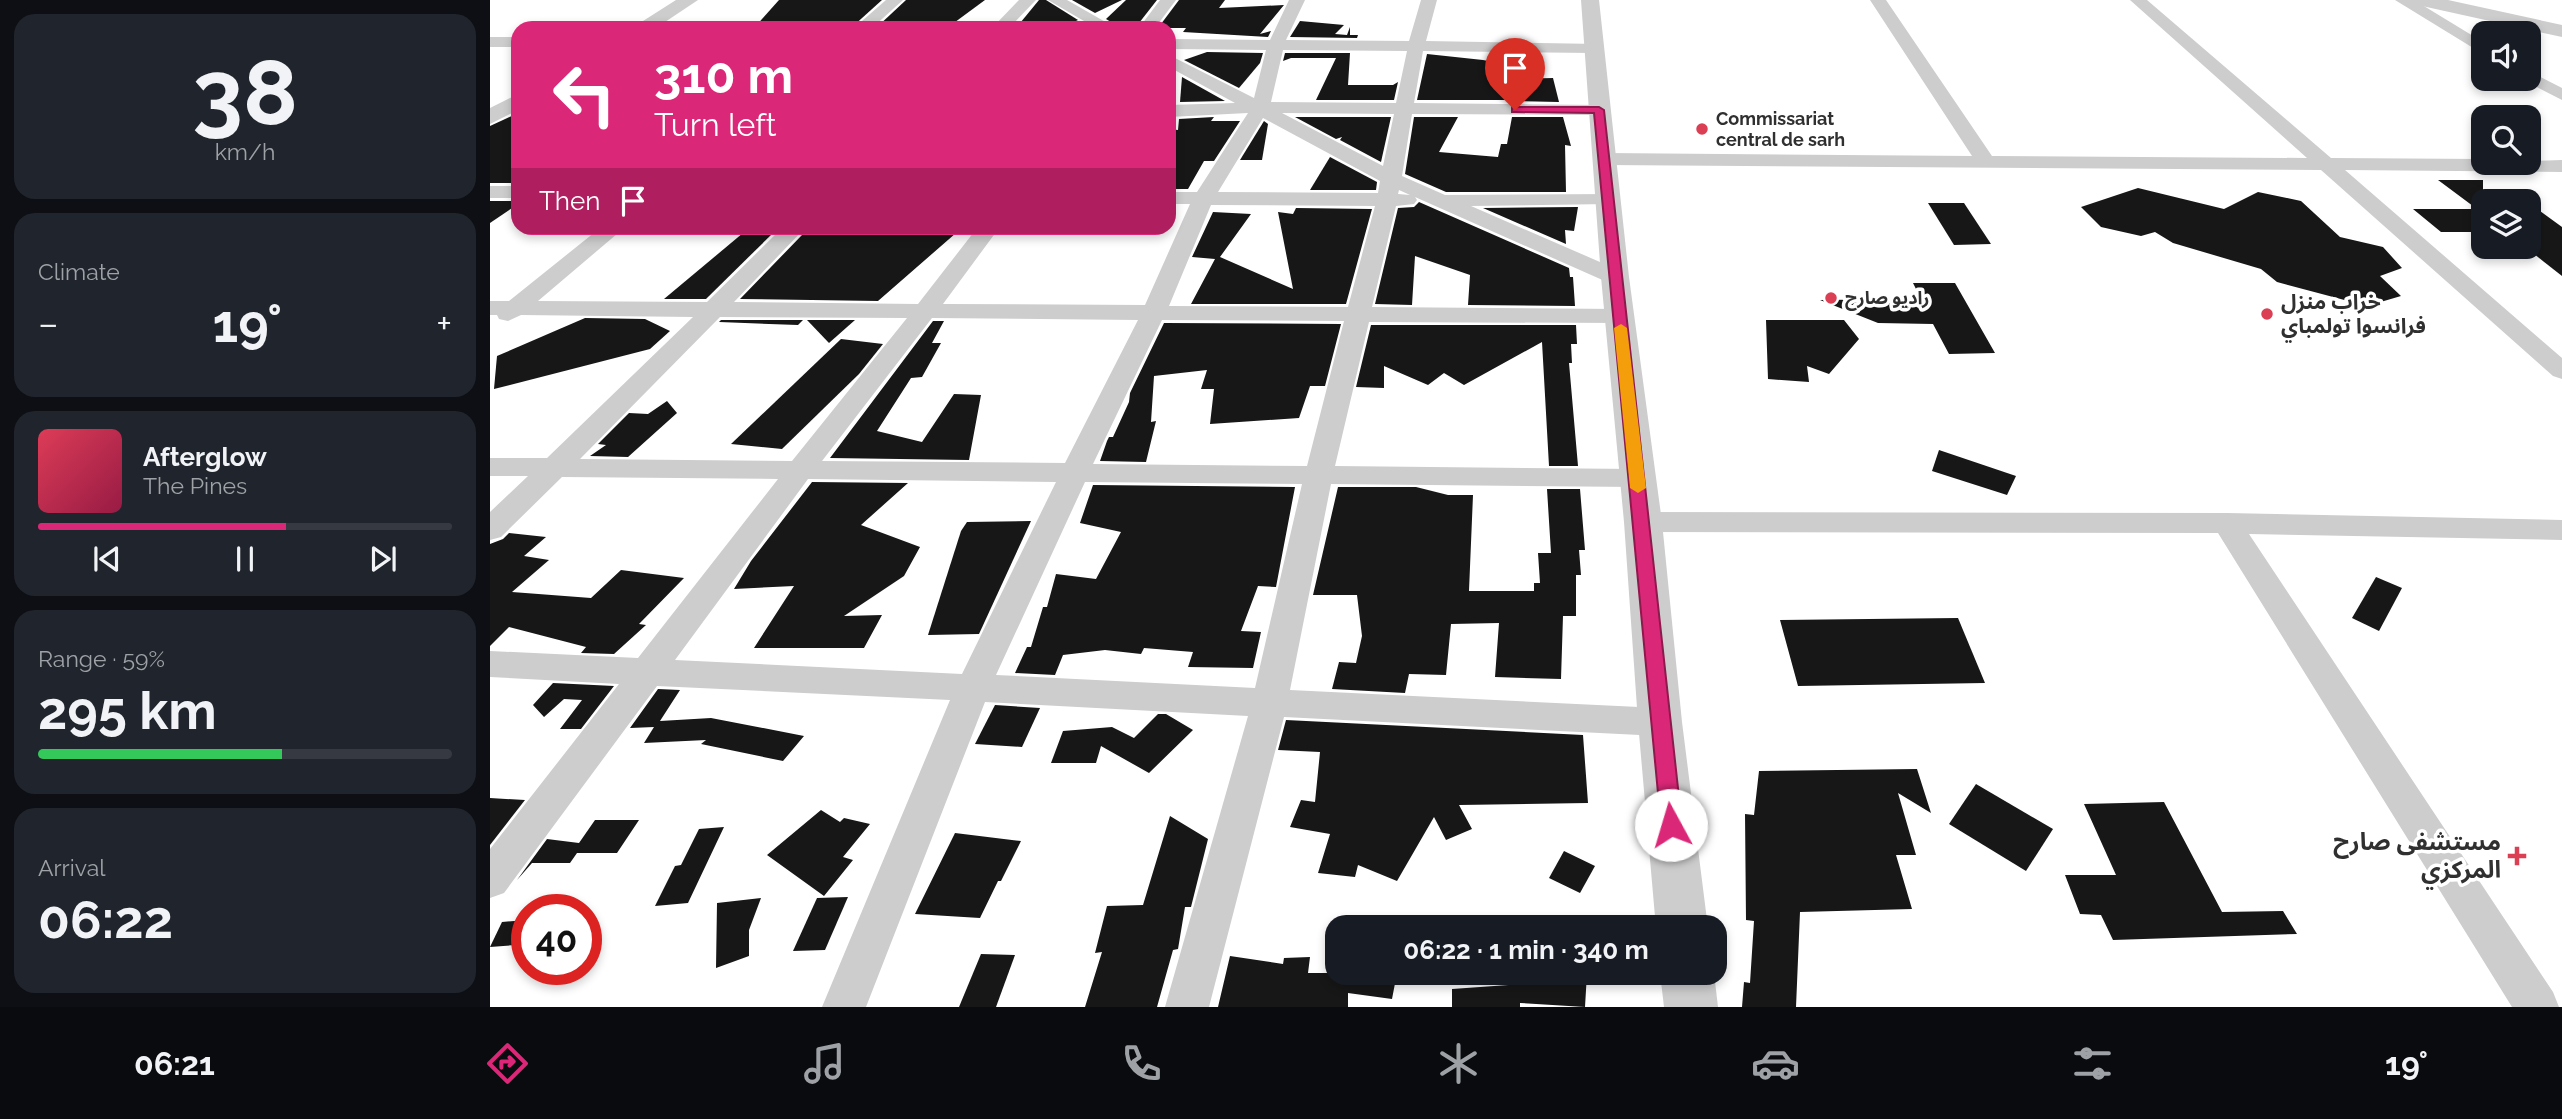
<!DOCTYPE html>
<meta charset="utf-8">
<style>
:root{--surface:#171b24;--page:#20242c;--text:#f1f3f6;--muted:#9ea1a6;--line:#363941;--accent:#db2777}
body{margin:0;font-family:Raleway,"Noto Sans Arabic",sans-serif;background:var(--page);color:var(--text);height:100vh;display:flex;flex-direction:column;font-size:26px;white-space:nowrap}
*{box-sizing:border-box;margin:0}
p{font-size:23px;color:var(--muted)}
.icon{flex:none;width:38px;height:38px;fill:none;stroke:currentColor;stroke-width:2;stroke-linecap:round;stroke-linejoin:round}
.map{position:relative;flex:1;overflow:hidden}
.sheet{display:flex;flex-direction:column;gap:14px;padding:14px;background:#0d0f14;width:490px}
.sheet>*{flex:none}
.banner{position:absolute;left:21px;top:21px;width:665px;height:214px;border-radius:21px;box-shadow:0 4px 10px #0003;background:#db2777;color:#fff;overflow:hidden}
.tools{position:absolute;left:1981px;top:21px;display:grid;gap:14px}
.tools a{display:grid;place-items:center;width:70px;height:70px;border-radius:14px;background:var(--surface);box-shadow:0 4px 10px #0003;font-size:35px}
.speed{position:absolute;left:21px;top:894px;display:flex;gap:14px;font-size:35px;font-weight:700;text-align:center}
.speed>*{display:grid;place-content:center;width:91px;height:91px;border-radius:50%;background:var(--surface);box-shadow:0 4px 10px #0003;line-height:1}
.speed .limit{border:10px solid #d22;background:#fff;color:#111}
.pin{position:absolute;display:grid;place-items:center;width:60px;height:60px;color:#fff;margin:-72px -30px;border-radius:50% 50% 50% 0;rotate:-45deg;box-shadow:0 0 7px #0007}
.pin .icon{rotate:45deg}
.me{position:absolute;width:77px;margin:-38px;rotate:354deg;stroke-linejoin:round;filter:drop-shadow(0 0 5px #0008)}
.turn{display:flex;align-items:center;gap:24px;height:147px;padding:0 28px;font-size:32px}
.turn .icon{width:91px;height:91px;stroke-width:2.5}
.turn b{display:block;font-size:49px;line-height:60px}
.then{display:flex;align-items:center;height:66px;padding:0 28px;background:#0003;gap:14px;font-size:26px}
.big{font-size:52px;font-weight:700;line-height:1.1}
.sheet .tile{flex:1;display:flex;flex-direction:column;justify-content:center;gap:10px;min-width:0;padding:0 24px;border-radius:21px;background:var(--page)}
.sheet .dial{align-items:center;gap:0}
.dial b{font-size:91px;line-height:1}
.song{display:flex;align-items:center;gap:21px}
.cover{width:84px;height:84px;border-radius:10px;background:linear-gradient(135deg,hsl(350 70% 55%),hsl(340 70% 35%))}
.played{height:7px;border-radius:4px;background:linear-gradient(90deg,var(--accent) 60%,var(--line) 60%)}
.keys{display:flex;justify-content:space-around;direction:ltr}
.heat{display:flex;justify-content:space-between;align-items:center;font-size:38px;direction:ltr}
.charge{height:10px;border-radius:5px;background:linear-gradient(90deg,#34c759 59%,var(--line) 0)}
.trip{position:absolute;left:835px;top:915px;width:402px;height:70px;border-radius:21px;background:var(--surface);box-shadow:0 4px 10px #0003;font-weight:700;line-height:70px;text-align:center}
.menu{display:flex;height:112px;justify-content:space-around;align-items:center;background:#090b0e;color:var(--muted)}
.menu .icon{width:49px;height:49px}
.menu .active{color:var(--accent)}
.menu b{font-size:32px;color:var(--text)}
main{display:flex;flex:1;min-height:0}
.map>svg:first-child{display:block}
.building{fill:#171717}
.lines{fill:none;stroke-linecap:round;stroke-linejoin:round}
.minor{fill:#cdcdcd;fill-rule:evenodd}
.tertiary{fill:#cdcdcd;fill-rule:evenodd}
.route{fill:#db2777;stroke:#8e194d;stroke-width:2}
.slow{fill:#f59e0b}
.poi-dot{fill:#da3f54;stroke:#fff;stroke-width:2.5}
.labels{text-anchor:middle;stroke-width:7;stroke-linejoin:round;paint-order:stroke}
.far-poi-label{font-size:18px;font-weight:bold;fill:#303030;stroke:#fff;text-anchor:start}
.poi-label{font-size:21px;font-weight:bold;fill:#303030;stroke:#fff;text-anchor:start}
.near-poi-label{font-size:24px;font-weight:bold;fill:#303030;stroke:#fff;text-anchor:end}
</style>
<main>
<section class="sheet">
<div class="tile dial"><b>38</b><p>km/h</p></div>
<div class="tile"><p>Climate</p>
<div class="heat"><a>−</a><b class="big">19°</b><a>+</a></div>
</div>
<div class="tile">
<div class="song"><i class="cover"></i><div><b>Afterglow</b><p>The Pines</p></div></div>
<div class="played"></div>
<div class="keys"><svg class="icon" aria-label="previous" viewBox="0 0 24 24"><path d="M18 5L8 12l10 7zM5 5v14"/></svg><svg class="icon" aria-label="pause" viewBox="0 0 24 24"><path d="M8 5v14M16 5v14"/></svg><svg class="icon" aria-label="next" viewBox="0 0 24 24"><path d="M6 5l10 7-10 7zM19 5v14"/></svg></div>
</div>
<div class="tile"><p>Range · 59%</p><b class="big">295 km</b><div class="charge"></div></div>
<div class="tile"><p>Arrival</p><b class="big">06:22</b></div>
</section>
<div class="map">
<svg width="2072" height="1007" viewBox="0 0 2072 1007">
<rect width="100%" height="100%" fill="#fff"/>
<g class="building">
<polygon points="289,0 392,0 361,28 264,28"/>
<polygon points="416,0 495,0 457,28 386,28"/>
<polygon points="549,0 556,0 588,20 572,28 526,28"/>
<polygon points="582,0 632,0 605,13"/>
<polygon points="636,0 667,0 649,23 621,22 616,19"/>
<polygon points="689,0 735,0 729,8 794,5 770,34 781,31 778,37 693,32 696,28 668,28"/>
<polygon points="810,21 854,25 845,34 857,35 860,27 860,35 868,35 867,38 800,37"/>
<polygon points="717,52 773,53 770,63 749,88 694,60"/>
<polygon points="795,53 860,53 858,85 903,85 908,82 904,100 826,100 846,58 801,58 793,61"/>
<polygon points="937,54 993,60 1033,68 1029,79 1063,78 1069,102 1025,101 1029,79 1022,100 927,100"/>
<polygon points="692,77 735,101 690,102"/>
<polygon points="28,113 28,183 0,183 0,126"/>
<polygon points="724,117 721,121 750,121 724,161 714,161 698,189 679,189 679,129 688,130 689,119"/>
<polygon points="805,117 901,117 891,162 850,140 852,137 846,139"/>
<polygon points="924,117 968,117 949,152 1008,157 1011,144 1017,144 1022,117 1073,117 1081,146 1075,145 1076,192 956,192 915,174"/>
<polygon points="774,121 778,124 772,160 750,160"/>
<polygon points="840,157 887,182 886,190 820,190"/>
<polygon points="1948,180 1993,180 1993,232 1951,232 1923,209 1987,209"/>
<polygon points="1648,188 1734,209 1768,192 1811,201 1850,237 1893,247 1912,268 1890,276 1911,296 1877,306 1787,282 1771,269 1683,243 1665,232 1651,236 1611,227 1591,207"/>
<polygon points="0,201 28,201 28,204 0,223"/>
<polygon points="929,202 1079,268 1080,277 1083,277 1085,306 978,305 980,275 925,256 922,305 885,304 908,208 924,207"/>
<polygon points="1438,203 1474,203 1501,244 1464,245"/>
<polygon points="2039,203 2072,227 2072,276 2039,250"/>
<polygon points="1088,207 1084,231 1075,230 1076,244 993,208"/>
<polygon points="806,208 882,209 856,304 701,304 725,259 702,257 723,212 761,214 730,257 803,289 788,212 803,214"/>
<polygon points="320,228 424,228 466,233 388,301 250,299 312,235 319,235"/>
<polygon points="253,233 282,234 216,299 174,299"/>
<polygon points="1423,283 1465,283 1505,353 1459,354 1443,324 1388,323 1330,300 1431,299"/>
<polygon points="95,318 155,319 180,331 160,349 4,389 7,356"/>
<polygon points="231,320 313,320 308,325 229,322"/>
<polygon points="317,320 365,320 339,343"/>
<polygon points="1276,320 1354,320 1369,339 1339,374 1317,366 1319,382 1278,379"/>
<polygon points="443,321 454,321 442,343 451,343 432,377 421,378 387,431 432,442 464,394 491,395 479,460 340,458"/>
<polygon points="674,323 851,324 835,386 820,386 809,418 720,424 724,389 711,389 717,370 664,376 661,422 666,421 656,462 610,461 617,441 619,437 623,437 639,402 640,393"/>
<polygon points="881,325 1086,325 1087,344 1081,344 1082,363 1079,363 1088,466 1059,466 1052,342 974,385 954,373 938,385 894,366 894,388 866,387"/>
<polygon points="351,339 393,344 369,374 292,449 241,444"/>
<polygon points="177,401 187,413 138,457 100,456 116,445 108,444 139,413 158,414"/>
<polygon points="1449,450 1526,476 1517,495 1442,471"/>
<polygon points="322,482 418,483 371,525 430,547 414,576 354,616 392,615 374,648 264,648 304,586 244,589 261,561"/>
<polygon points="603,485 805,487 786,587 768,586 751,631 771,632 763,668 698,667 703,652 654,648 651,654 615,650 573,655 565,675 525,673 537,647 541,647 553,607 557,607 566,574 606,579 631,532 590,523"/>
<polygon points="848,487 926,487 958,495 983,495 979,591 1044,591 1044,583 1050,583 1048,553 1061,553 1057,489 1090,489 1095,550 1089,550 1091,575 1086,575 1086,616 1073,616 1071,679 1005,677 1009,623 961,624 956,675 919,674 915,693 842,689 849,662 866,663 872,636 867,595 823,595"/>
<polygon points="541,521 489,634 438,635 471,531 477,522"/>
<polygon points="19,533 56,537 34,556 59,560 22,592 101,598 131,570 194,578 149,624 156,625 124,654 91,653 96,647 19,627 0,646 0,544 13,539"/>
<polygon points="1886,577 1912,588 1889,631 1862,618"/>
<polygon points="1468,618 1495,683 1308,686 1290,620"/>
<polygon points="63,683 124,686 91,729 70,729 92,700 74,699 54,717 43,705"/>
<polygon points="168,689 190,690 170,721 221,718 314,736 293,761 211,744 216,740 154,743 164,727 140,728"/>
<polygon points="505,705 550,708 532,747 485,744"/>
<polygon points="668,714 676,714 703,730 659,773 611,746 606,763 561,763 573,731 622,727 644,738"/>
<polygon points="796,720 1093,735 1098,803 969,805 982,829 956,840 944,817 907,881 868,865 865,877 828,873 840,834 800,827 811,800 825,802 830,752 788,750"/>
<polygon points="1427,769 1441,813 1408,793 1426,855 1406,855 1422,909 1310,912 1306,1007 1252,1007 1254,982 1260,983 1264,921 1256,920 1255,814 1264,815 1269,771"/>
<polygon points="1486,784 1563,829 1536,871 1459,824"/>
<polygon points="0,798 35,800 0,845"/>
<polygon points="1674,802 1732,912 1793,911 1807,934 1623,940 1611,915 1590,914 1575,875 1626,875 1594,804"/>
<polygon points="331,810 350,822 354,818 380,824 353,857 363,860 334,896 277,855"/>
<polygon points="680,816 718,839 701,907 695,907 688,949 683,950 667,1007 595,1007 612,952 605,953 617,906 653,905"/>
<polygon points="105,820 149,820 127,853 87,853 80,863 42,863 27,880 57,839 89,843"/>
<polygon points="234,827 198,903 165,906 185,866 191,865 209,829"/>
<polygon points="465,833 531,841 511,881 508,881 490,918 425,914"/>
<polygon points="1074,851 1105,866 1090,893 1059,878"/>
<polygon points="358,897 335,950 303,951 327,898"/>
<polygon points="271,898 259,930 259,956 226,968 227,903"/>
<polygon points="37,920 37,944 0,947 12,922"/>
<polygon points="491,954 525,955 506,1007 469,1007"/>
<polygon points="740,956 793,964 794,958 820,957 818,973 907,973 902,999 858,993 858,1007 728,1007"/>
<polygon points="1047,973 1097,973 1095,1007 1030,1003 1030,1007 962,1007 962,989 1046,983"/>
</g>
<g class="lines">
<g class="minor">
<polygon points="396,0 413,0 382,28 364,28"/>
<polygon points="529,0 546,0 519,28 502,28"/>
<polygon points="558,0 577,0 626,28 606,28"/>
<polygon points="670,0 686,0 665,28 649,28"/>
<path d="M799 0H815L796 40 919 41 931 0H947L936 41 1109 44 1111 48 1109 52 1103 53 933 51 924 103 1109 105 1118 110 1109 115 922 114 912 176 955 195 1126 194 1129 198 1126 202 1119 204 981 206 1133 272 1137 277 1133 282H1117L925 197 927 200 924 204 906 206 882 307 1129 309 1138 311 1141 316 1138 321 1129 323 879 322 845 466 1147 469 1157 471 1162 478 1157 485 1147 487 841 484 800 690 1170 708 1183 712 1188 722 1183 732 1170 736 794 717 719 1007H675L758 716 495 702 376 1007H332L460 700 167 686 14 893 0 898V849L129 684 0 677V651L148 658 288 479 72 477 11 537 0 540V512L38 476H0V458H57L203 317 31 315 18 321 9 319 7 315H0V301H19L110 228H134L48 301 217 302 292 228H315L244 302 428 304 487 228H509L453 304 655 305 700 204H679V192H707L758 113 679 117V105L745 103 679 67V55L764 98 776 50 679 49V39L780 40ZM793 50 917 51 906 103 781 102ZM792 113 904 114 893 166ZM773 118 890 181 888 193 728 192ZM909 190 920 195 908 194ZM721 205 885 206 858 307 679 306ZM230 317 417 318 302 461 90 459ZM442 318 648 320 575 463 332 461ZM672 320 854 321 817 466 603 464ZM318 479 566 482 472 674 185 660ZM595 482 812 484 765 688 506 675Z"/>
<polygon points="1380,0 1396,0 1502,156 1817,158 1640,0 1657,0 1841,158 1993,159 1993,163 2072,160 2072,172 1855,170 2072,358 2072,379 2063,376 1831,170 1115,165 1108,163 1105,159 1108,155 1115,153 1482,156"/>
<polygon points="1905,0 1924,0 1993,42 1993,54"/>
<rect x="0" y="37" width="28" height="10"/>
<polygon points="2039,71 2072,88 2072,100 2033,80 2039,79"/>
<rect x="0" y="186" width="28" height="12"/>
<polygon points="1153,512 1737,513 2072,520 2072,540 1759,534 2063,992 2069,1007 2022,1007 1728,533 1153,532 1142,529 1138,522 1142,515"/>
</g>
<g class="tertiary">
<polygon points="186,0 208,0 166,28 142,28"/>
<polygon points="1091,0 1109,0 1139,277 1172,522 1192,722 1218,928 1166,928 1148,722 1134,522 1111,277"/>
<polygon points="1923,0 1958,0 2072,25 2072,37 1932,6"/>
<polygon points="28,94 28,110 0,124 0,108"/>
<polygon points="1170,973 1224,973 1228,1007 1174,1007"/>
</g>
</g>
<polygon class="route" points="1022,107 1109,107 1114,110 1192,825 1189,831 1181,834 1174,831 1171,825 1104,113 1025,112 1022,112"/>
<polygon class="slow" points="1131,324 1137,328 1156,488 1148,493 1140,488 1124,328"/>
<g class="poi-dot">
<circle cx="1212" cy="129" r="7"/>
<circle cx="1341" cy="298" r="7"/>
<circle cx="1777" cy="314" r="7"/>
<path d="M2023.5 845.5h7v7h7v7h-7v7h-7v-7h-7v-7h7z"/>
</g>
<g class="labels">
<g class="far-poi-label">
<text x="1226" y="125">Commissariat<tspan x="1226" dy="21">central de sarh</tspan></text>
<text x="1355" y="304">راديو صارح</text>
</g>
<g class="poi-label">
<text x="1791" y="309">خراب منزل<tspan x="1791" dy="24">فرانسوا تولمباي</tspan></text>
</g>
<g class="near-poi-label">
<text x="2011" y="850">مستشفى صارح<tspan x="2011" dy="28">المركزي</tspan></text>
</g>
</g>
</svg>
<div class="tools">
<a><svg class="icon" aria-label="sound" viewBox="0 0 24 24"><path d="M4 9h4l5-4v14l-5-4H4zM17 9q2 3 0 6"/></svg></a>
<a><svg class="icon" aria-label="search" viewBox="0 0 24 24"><circle cx="10" cy="10" r="6"/><path d="M15 15l6 6"/></svg></a>
<a><svg class="icon" aria-label="layers" viewBox="0 0 24 24"><path d="M12 4l9 5-9 5-9-5zM3 14l9 5 9-5"/></svg></a>
</div>
<div class="speed"><div class="limit">40</div></div>
<div class="pin" style="left:1025px;top:110px;background:#d93025"><svg class="icon" aria-label="arrive" viewBox="0 0 24 24"><path d="M6 21V4h12l-3 4 3 4H6"/></svg></div>
<svg class="me" style="left:1181px;top:825px" viewBox="-20 -20 40 40"><circle r="19" fill="#fff"/><path d="M0-13L10 11 0 6-10 11z" fill="#db2777"/></svg>
<div class="trip">06:22 · 1 min · 340 m</div>
<div class="banner">
<div class="turn"><svg class="icon" aria-label="left" viewBox="0 0 24 24"><path d="M17 20v-9H6M10 6l-5 5 5 5"/></svg><div><b>310 m</b>Turn left</div></div>
<div class="then">Then<svg class="icon" aria-label="arrive" viewBox="0 0 24 24"><path d="M6 21V4h12l-3 4 3 4H6"/></svg></div>
</div>
</div>
</main>
<nav class="menu">
<b>06:21</b>
<svg class="icon active" aria-label="directions" viewBox="0 0 24 24"><path d="M12 3l9 9-9 9-9-9zM9 14v-3h6M13 9l2 2-2 2"/></svg>
<svg class="icon" aria-label="music" viewBox="0 0 24 24"><path d="M9 18V5l10-2v13"/><circle cx="6" cy="18" r="3"/><circle cx="16" cy="16" r="3"/></svg>
<svg class="icon" aria-label="phone" viewBox="0 0 24 24"><path d="M5 4h4l2 5-3 2q2 4 5 5l2-3 5 2v4C11 20 4 13 5 4z"/></svg>
<svg class="icon" aria-label="climate" viewBox="0 0 24 24"><path d="M12 3v18M4 7l16 10M4 17L20 7"/></svg>
<svg class="icon" aria-label="car" viewBox="0 0 24 24"><path d="M5 17H2v-5l4-1 3-4h7l3 4 3 1v5h-3M9 17h6M6 11h13"/><circle cx="7" cy="17" r="2"/><circle cx="17" cy="17" r="2"/></svg>
<svg class="icon" aria-label="filters" viewBox="0 0 24 24"><path d="M4 7h16M4 17h16"/><circle cx="9" cy="7" r="2"/><circle cx="15" cy="17" r="2"/></svg>
<b>19°</b>
</nav>
